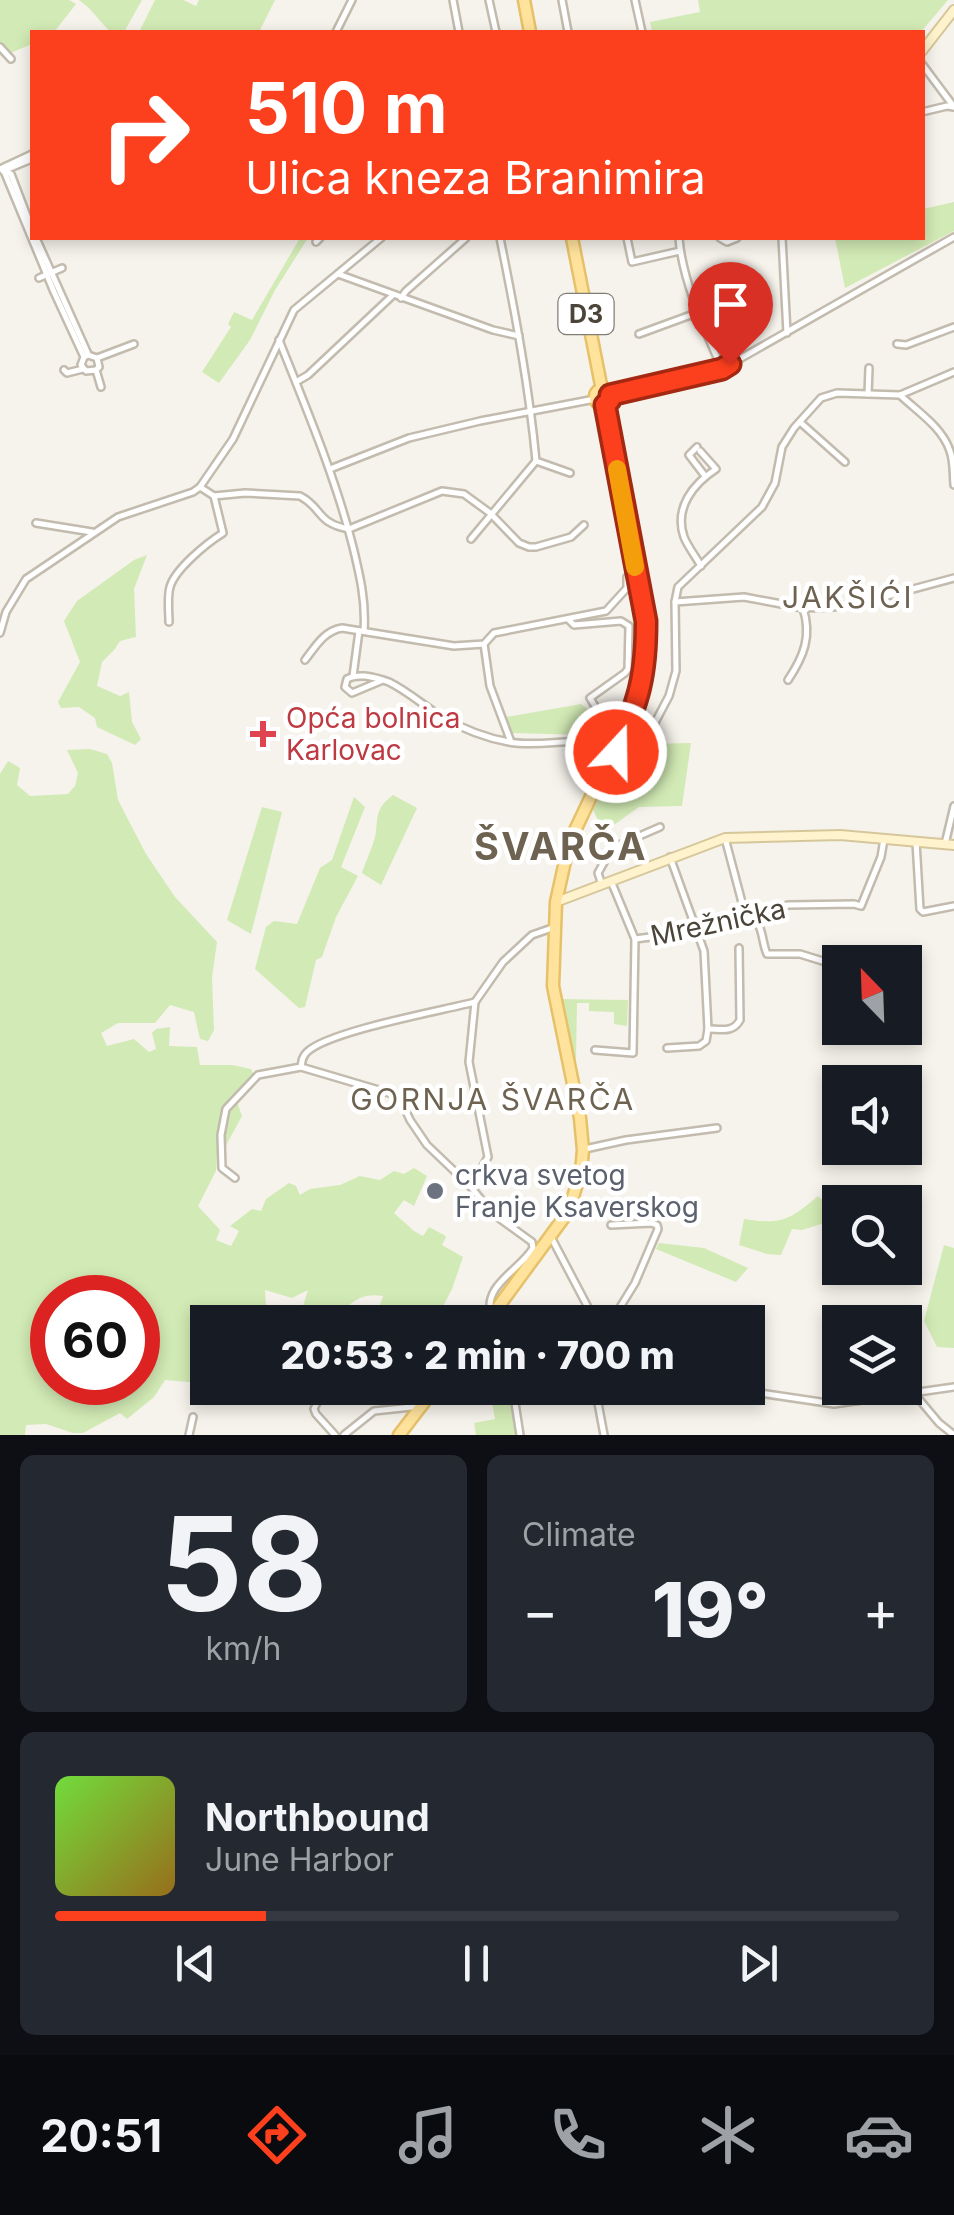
<!DOCTYPE html>
<meta charset="utf-8">
<style>
:root{--surface:#171b24;--page:#242831;--text:#f1f3f6;--muted:#9ea1a6;--line:#363941;--accent:#fc3f1d}
body{margin:0;font-family:Inter,sans-serif;background:var(--page);color:var(--text);height:100vh;display:flex;flex-direction:column;font-size:38px;white-space:nowrap}
*{box-sizing:border-box;margin:0}
p{font-size:32px;color:var(--muted)}
.icon{flex:none;width:55px;height:55px;fill:none;stroke:currentColor;stroke-width:2;stroke-linecap:round;stroke-linejoin:round}
.map{position:relative;height:1435px;overflow:hidden}
.drawer{display:flex;flex-direction:column;gap:20px;padding:20px;background:#0d0f14;flex:1}
.drawer>*{flex:none}
.guide{position:absolute;left:30px;top:30px;width:895px;height:210px;border-radius:0px;box-shadow:0 5px 15px #0003;background:#fc3f1d;color:#fff;overflow:hidden}
.needle{width:65px;rotate:337deg}
.buttons{position:absolute;left:822px;top:945px;display:grid;gap:20px}
.buttons a{display:grid;place-items:center;width:100px;height:100px;border-radius:0px;background:var(--surface);box-shadow:0 5px 15px #0003;font-size:50px}
.speed{position:absolute;left:30px;top:1275px;display:flex;gap:20px;font-size:50px;font-weight:700;text-align:center}
.speed>*{display:grid;place-content:center;width:130px;height:130px;border-radius:50%;background:var(--surface);box-shadow:0 5px 15px #0003;line-height:1}
.speed .limit{border:15px solid #d22;background:#fff;color:#111}
.pin{position:absolute;display:grid;place-items:center;width:85px;height:85px;color:#fff;margin:-102px -42px;border-radius:50% 50% 50% 0;rotate:-45deg;box-shadow:0 0 10px #0007}
.pin .icon{rotate:45deg}
.me{position:absolute;width:110px;margin:-55px;rotate:21deg;stroke-linejoin:round;filter:drop-shadow(0 0 8px #0008)}
.turn{display:flex;align-items:center;gap:35px;height:210px;padding:0 50px;font-size:45px}
.turn .icon{width:130px;height:130px;stroke-width:2.5}
.turn b{display:block;font-size:70px;line-height:85px}
.big{font-size:75px;font-weight:800;line-height:1.1}
.drawer .tile{flex:1;display:flex;flex-direction:column;justify-content:center;gap:15px;min-width:0;padding:0 35px;border-radius:15px;background:var(--page)}
.drawer .dial{align-items:center;gap:0}
.dial b{font-size:130px;line-height:1}
.song{display:flex;align-items:center;gap:30px}
.cover{width:120px;height:120px;border-radius:15px;background:linear-gradient(135deg,hsl(100 70% 55%),hsl(40 70% 35%))}
.played{height:10px;border-radius:5px;background:linear-gradient(90deg,var(--accent) 25%,var(--line) 25%)}
.keys{display:flex;justify-content:space-around;direction:ltr}
.heat{display:flex;justify-content:space-between;align-items:center;font-size:55px;direction:ltr}
.drawer .tiles{flex:1;display:grid;gap:20px;grid-template-columns:1fr 1fr}
.tile:last-child{grid-column:span 2}
.trip{position:absolute;left:190px;top:1305px;width:575px;height:100px;border-radius:0px;background:var(--surface);box-shadow:0 5px 15px #0003;font-weight:800;line-height:100px;text-align:center}
.dock{display:flex;height:160px;justify-content:space-around;align-items:center;background:#090b0e;color:var(--muted)}
.dock .icon{width:70px;height:70px}
.dock .selected{color:var(--accent)}
.dock b{font-size:45px;color:var(--text)}
.map>svg:first-child{display:block}
.green{fill:#d2eab5;fill-rule:evenodd}
.lines{fill:none;stroke-linecap:round;stroke-linejoin:round}
.street-casing{stroke:#c2bbae;stroke-width:10}
.secondary-casing{stroke:#d6c79b;stroke-width:12}
.primary-casing{stroke:#e6c16a;stroke-width:15}
.street{stroke:#fff;stroke-width:5}
.secondary{stroke:#fff3cd;stroke-width:8}
.primary{stroke:#ffe39c;stroke-width:10}
.route-casing{stroke:#a42913;stroke-width:25}
.route{stroke:#fc3f1d;stroke-width:18}
.slow{stroke:#f59e0b;stroke-width:18}
.health-dot{fill:#e0444e;stroke:#fff;stroke-width:4}
.worship-dot{fill:#6b7280;stroke:#fff;stroke-width:4}
.labels{text-anchor:middle;stroke-width:9;stroke-linejoin:round;paint-order:stroke}
.shield{fill:#fff;stroke:#817c74;stroke-width:2.5}
.shield-label{font-size:25px;font-weight:bold;fill:#4b4439}
.health-label{font-size:28px;fill:#be3a42;stroke:#fff;text-anchor:start}
.street-label{font-size:28px;fill:#4b4439;stroke:#fff}
.worship-label{font-size:28px;fill:#5b616d;stroke:#fff;text-anchor:start}
.neighbourhood-label{font-size:30px;letter-spacing:2.5px;fill:#6e6250;stroke:#fff}
.district-label{font-size:38px;font-weight:bold;letter-spacing:2.5px;fill:#6e6250;stroke:#fff}
</style>
<div class="map">
<svg width="954" height="1435" viewBox="0 0 954 1435">
<rect width="100%" height="100%" fill="#f6f3ec"/>
<g class="green">
<polygon points="0,0 69,0 76,4 54,32 32,32 32,44 10,53 0,42"/>
<polygon points="79,0 142,0 124,32 110,32 89,8"/>
<polygon points="155,0 183,0 196,6 199,0 275,0 259,32 139,32"/>
<polygon points="698,0 948,0 921,32 652,32 650,22 700,12"/>
<polygon points="954,202 954,231 845,288 835,238 922,238 923,209"/>
<polygon points="300,238 308,238 275,290 250,340 219,383 202,372 231,327 228,324 234,312 252,320"/>
<polygon points="147,555 134,589 136,637 120,641 114,650 102,662 97,686 120,696 129,692 132,722 141,739 135,745 97,727 95,718 79,707 61,708 58,702 80,662 64,621 77,601 134,560"/>
<path d="M634 595 641 645 629 697 622 713 617 717 604 716 599 720C598 729 595 732 586 735L512 733 506 717 581 704 596 716 626 701C637 665 634 633 630 596Z"/>
<polygon points="691,743 682,806 639,807 604,832 593,810 620,759 644,744"/>
<path d="M90 749 107 754 112 763 118 800 146 854 175 897 217 942 212 977 214 1030 208 1041 200 1039 194 1012 170 1005 155 1023H118L101 1033 107 1046 134 1039 149 1052 156 1049 152 1033 156 1029 170 1027 169 1046 197 1047 200 1065H232L251 1069 257 1081 237 1102 242 1116 224 1149 217 1151 216 1171 198 1206 220 1230 216 1240 231 1246 239 1231 230 1226 252 1209 261 1211 266 1199 289 1183 296 1186 300 1195 310 1189 340 1185 360 1176 380 1180 394 1171 404 1174 414 1168 427 1176 414 1206 404 1200 394 1213 414 1231 423 1236 429 1227 444 1235 446 1237 442 1245 463 1257 452 1289 437 1318C417 1322 395 1325 375 1318L383 1296C364 1293 352 1300 340 1315L332 1313 321 1317 319 1322H298L308 1290 292 1298 265 1290 267 1322H208L207 1380 201 1383 165 1380 154 1397 127 1419 120 1413 83 1433H73L46 1424 26 1425 25 1435H0V774L8 761 20 768 17 785 30 796 68 794 75 786 78 773 67 750ZM52 1298H138V1382H52Z"/>
<path d="M393 795 417 808 381 885 362 873C366 860 374 845 376 832 378 812 377 808 393 795Z"/>
<polygon points="354,797 365,807 341,867 358,876 336,917 322,957 316,960 305,1007 299,1008 255,969 266,927 274,921 297,924 320,868 332,860"/>
<polygon points="262,807 282,812 251,934 227,920"/>
<polygon points="556,999 628,1000 627,1026 614,1024 614,1012 589,1011 589,1003 577,1003 576,1060 567,1061"/>
<path d="M818 1196 827 1205 840 1208V1221L837 1219 802 1230 792 1229 781 1255 767 1254 739 1245 744 1219C781 1225 790 1220 818 1196Z"/>
<polygon points="659,1243 704,1248 748,1268 736,1282 656,1249"/>
<polygon points="944,1245 954,1248 954,1348 937,1347 924,1321"/>
<polygon points="506,1388 514,1404 519,1435 476,1435 474,1423 495,1419 490,1392"/>
</g>
<g class="lines">
<defs>
<g id="street">
<polyline points="453,0 459,32"/>
<polyline points="489,0 496,32"/>
<polyline points="562,0 568,32"/>
<polyline points="635,0 642,32"/>
<polyline points="336,32 352,0"/>
<polyline points="0,47 11,59"/>
<polyline points="922,64 954,107"/>
<polyline points="922,112 947,106 954,107"/>
<polyline points="7,166 4,171 54,292 84,357 81,365 86,371 96,370 99,367 97,358 88,355 84,357"/>
<polyline points="0,169 32,154"/>
<polyline points="3,171 32,159"/>
<polyline points="4,171 11,174 32,229"/>
<polyline points="36,238 88,354"/>
<path d="M500 238C515 312 529 386 536 461L570 473"/>
<polyline points="627,238 632,262 680,251"/>
<path d="M679 238C682 280 705 330 722 369"/>
<polyline points="720,238 727,242 737,238"/>
<polyline points="782,238 787,333"/>
<polyline points="316,242 320,238"/>
<polyline points="338,274 493,330 519,336"/>
<polyline points="39,278 62,268"/>
<polyline points="401,298 406,291 466,238"/>
<polyline points="703,323 735,317"/>
<polyline points="639,334 699,312"/>
<path d="M279 340C306 408 335 476 353 547 360 576 366 601 364 631"/>
<polyline points="897,344 906,345 954,327"/>
<polyline points="97,358 134,344"/>
<polyline points="64,370 67,373 83,369"/>
<polyline points="96,370 101,387"/>
<polyline points="296,382 308,375 393,295"/>
<polyline points="868,394 869,368"/>
<polyline points="611,395 722,369 954,237"/>
<path d="M900 395C918 412 942 427 950 451 954 462 953 474 954 485"/>
<polyline points="800,422 845,462"/>
<polyline points="697,447 689,455 705,476"/>
<path d="M700 451 716 469C693 484 674 508 684 537 688 547 696 557 701 566"/>
<polyline points="330,469 409,438 480,421 595,399"/>
<path d="M200 487 214 496 245 493 300 496C323 508 316 523 349 529"/>
<polyline points="36,523 92,532"/>
<polyline points="349,529 442,491 464,494 490,513 519,543 529,547 536,547 571,537 584,525"/>
<polyline points="471,539 536,461"/>
<polyline points="675,602 744,597 803,608 833,607 865,602 954,578"/>
<polyline points="568,619 574,625 621,621 629,626 628,669 625,673 590,698 604,721 608,732 593,740"/>
<path d="M169 622C169 611 167 598 170 587 175 569 207 543 223 533L214 496"/>
<polyline points="0,633 6,612 26,579 118,517 193,492 200,487 233,439 294,310 381,238"/>
<polyline points="484,644 490,686 511,742"/>
<path d="M305 660C316 646 324 631 342 628L454 646 484 644 494 633 606 611 627 588V577"/>
<polyline points="353,676 359,631"/>
<path d="M383 680C372 677 358 673 347 679L345 687 352 693 383 680 389 682C409 692 424 706 442 717 463 729 486 738 509 742 541 748 574 736 604 745"/>
<path d="M788 680C804 656 812 636 803 608"/>
<polyline points="630,746 650,732 669,696 676,671 675,602 678,587 762,507 775,483 782,447 794,428 821,398 837,393 900,395 954,372"/>
<path d="M725 838 744 910C748 917 755 918 759 926 763 934 763 945 767 954H800L829 963"/>
<polyline points="916,842 920,909 923,912 954,906"/>
<polyline points="945,844 954,806"/>
<polyline points="602,885 598,873 612,848 660,827"/>
<polyline points="635,939 697,931 788,905 854,904 861,906 881,857 884,839"/>
<path d="M708 1029C721 1029 733 1033 740 1020L739 948"/>
<polyline points="667,1048 699,1046 706,1041 708,1029 704,951 670,857"/>
<polyline points="595,1050 633,1053 635,939 611,881"/>
<path d="M301 1067 399 1096 410 1120 427 1145 471 1187 492 1213 532 1242 533 1248C520 1270 483 1285 491 1314"/>
<polyline points="585,1149 626,1140 717,1128"/>
<path d="M235 1178 222 1168 221 1135 226 1109 258 1075 301 1067C302 1061 302 1057 307 1052 329 1031 440 1011 475 1002L503 962 532 935 555 927"/>
<polyline points="471,1187 488,1157 469,1062 475,1002"/>
<polyline points="611,1225 651,1223 657,1225 658,1229 635,1283 611,1322"/>
<polyline points="551,1237 591,1313 598,1322"/>
<path d="M453 1388C465 1393 482 1391 495 1388"/>
<polyline points="510,1388 515,1403 520,1435"/>
<path d="M548 1388C584 1401 607 1408 643 1388"/>
<polyline points="726,1388 834,1404 954,1387"/>
<polyline points="913,1392 939,1423 954,1435"/>
<polyline points="320,1396 314,1409 316,1414 335,1435"/>
<polyline points="598,1403 604,1435"/>
<polyline points="189,1435 193,1417"/>
<polyline points="344,1435 374,1411 421,1406"/>
</g>
<g id="secondary">
<polyline points="922,51 954,10"/>
<polyline points="556,902 725,838 840,835 954,845"/>
</g>
<g id="primary">
<polyline points="524,0 530,32"/>
<polyline points="572,238 602,390"/>
<circle cx="603" cy="397" r="8"/>
<polyline points="605,405 646,621 641,683 629,721 629,733"/>
<path d="M607 762C609 752 604 742 608 732L618 727 629 733 631 741 624 751 616 752 607 746"/>
<polyline points="487,1322 568,1212 581,1172 583,1150 580,1118 553,986 556,902 569,843 606,765 620,752"/>
<polyline points="399,1435 435,1388"/>
</g>
</defs>
<use href="#street" class="street-casing"/>
<use href="#secondary" class="secondary-casing"/>
<use href="#primary" class="primary-casing"/>
<use href="#street" class="street"/>
<use href="#secondary" class="secondary"/>
<use href="#primary" class="primary"/>
</g>
<g class="lines">
<defs>
<path id="route" d="M616 752 624 751 631 741C626 720 636 706 640 686 645 665 646 643 646 621L605 405 610 400V395L722 369 730 364"/>
</defs>
<use href="#route" class="route-casing"/>
<use href="#route" class="route"/>
<polyline class="slow" points="617,469 635,567"/>
</g>
<path class="health-dot" d="M258 719h10v10h10v10h-10v10h-10v-10h-10v-10h10z"/>
<circle class="worship-dot" cx="435" cy="1191" r="10"/>
<g class="labels">
<rect class="shield" x="558.5" y="294" width="55" height="40" rx="8"/>
<g class="shield-label">
<text x="586" y="323">D3</text>
</g>
<g class="health-label">
<text x="286" y="728">Opća bolnica<tspan x="286" dy="32">Karlovac</tspan></text>
</g>
<g class="street-label">
<text transform="translate(718 922) rotate(-12)" y="10">Mrežnička</text>
</g>
<g class="worship-label">
<text x="455" y="1185">crkva svetog<tspan x="455" dy="32">Franje Ksaverskog</tspan></text>
</g>
<g class="neighbourhood-label">
<text x="848" y="608">JAKŠIĆI</text>
<text x="493" y="1110">GORNJA ŠVARČA</text>
</g>
<g class="district-label">
<text x="561" y="860">ŠVARČA</text>
</g>
</g>
</svg>
<div class="buttons">
<a><svg class="needle" viewBox="-14 -14 28 28"><path d="M0-13l5 13h-10z" fill="#e53935"/><path d="M0 13l5-13h-10z" fill="#9ea1a6"/></svg></a>
<a><svg class="icon" aria-label="sound" viewBox="0 0 24 24"><path d="M4 9h4l5-4v14l-5-4H4zM17 9q2 3 0 6"/></svg></a>
<a><svg class="icon" aria-label="search" viewBox="0 0 24 24"><circle cx="10" cy="10" r="6"/><path d="M15 15l6 6"/></svg></a>
<a><svg class="icon" aria-label="layers" viewBox="0 0 24 24"><path d="M12 4l9 5-9 5-9-5zM3 14l9 5 9-5"/></svg></a>
</div>
<div class="speed"><div class="limit">60</div></div>
<div class="pin" style="left:730px;top:364px;background:#d93025"><svg class="icon" aria-label="arrive" viewBox="0 0 24 24"><path d="M6 21V4h12l-3 4 3 4H6"/></svg></div>
<svg class="me" style="left:616px;top:752px" viewBox="-20 -20 40 40"><circle r="17" fill="#fc3f1d" stroke="#fff" stroke-width="3"/><path d="M0-11L8 9 0 5-8 9z" fill="#fff"/></svg>
<div class="trip">20:53 · 2 min · 700 m</div>
<div class="guide">
<div class="turn"><svg class="icon" aria-label="right" viewBox="0 0 24 24"><path d="M7 20v-9h11M14 6l5 5-5 5"/></svg><div><b>510 m</b>Ulica kneza Branimira</div></div>
</div>
</div>
<section class="drawer">
<div class="tiles">
<div class="tile dial"><b>58</b><p>km/h</p></div>
<div class="tile"><p>Climate</p>
<div class="heat"><a>−</a><b class="big">19°</b><a>+</a></div>
</div>
<div class="tile">
<div class="song"><i class="cover"></i><div><b>Northbound</b><p>June Harbor</p></div></div>
<div class="played"></div>
<div class="keys"><svg class="icon" aria-label="previous" viewBox="0 0 24 24"><path d="M18 5L8 12l10 7zM5 5v14"/></svg><svg class="icon" aria-label="pause" viewBox="0 0 24 24"><path d="M8 5v14M16 5v14"/></svg><svg class="icon" aria-label="next" viewBox="0 0 24 24"><path d="M6 5l10 7-10 7zM19 5v14"/></svg></div>
</div>
</div>
</section>
<nav class="dock">
<b>20:51</b>
<svg class="icon selected" aria-label="directions" viewBox="0 0 24 24"><path d="M12 3l9 9-9 9-9-9zM9 14v-3h6M13 9l2 2-2 2"/></svg>
<svg class="icon" aria-label="music" viewBox="0 0 24 24"><path d="M9 18V5l10-2v13"/><circle cx="6" cy="18" r="3"/><circle cx="16" cy="16" r="3"/></svg>
<svg class="icon" aria-label="phone" viewBox="0 0 24 24"><path d="M5 4h4l2 5-3 2q2 4 5 5l2-3 5 2v4C11 20 4 13 5 4z"/></svg>
<svg class="icon" aria-label="climate" viewBox="0 0 24 24"><path d="M12 3v18M4 7l16 10M4 17L20 7"/></svg>
<svg class="icon" aria-label="car" viewBox="0 0 24 24"><path d="M5 17H2v-5l4-1 3-4h7l3 4 3 1v5h-3M9 17h6M6 11h13"/><circle cx="7" cy="17" r="2"/><circle cx="17" cy="17" r="2"/></svg>
</nav>
